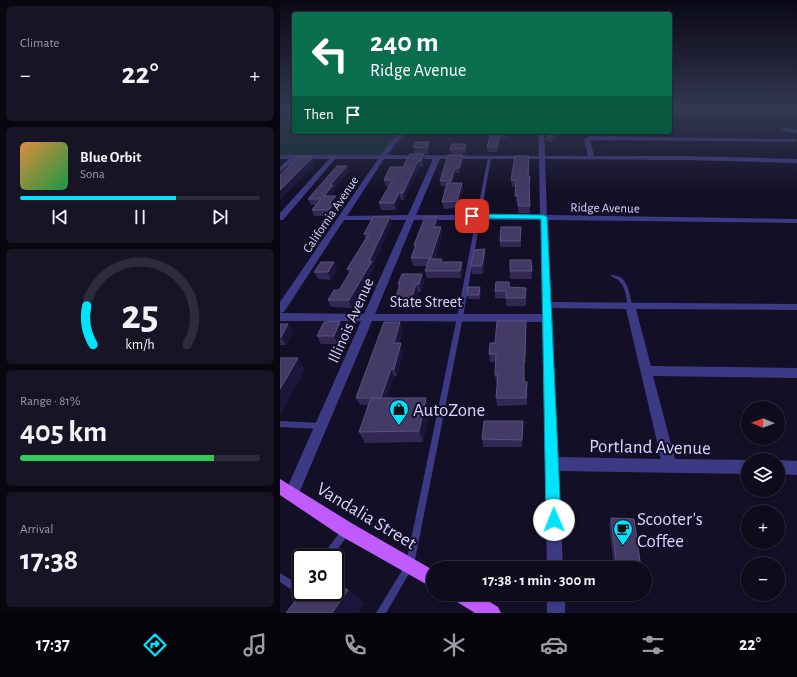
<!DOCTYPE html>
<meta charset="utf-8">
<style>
:root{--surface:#0e0b1c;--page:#171425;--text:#f1f3f6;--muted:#9b9ba3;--line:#2e2b3b;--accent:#00e5ff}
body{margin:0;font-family:"Alegreya Sans",sans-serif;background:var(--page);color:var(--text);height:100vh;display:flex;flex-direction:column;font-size:15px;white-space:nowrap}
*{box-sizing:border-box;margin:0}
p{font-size:13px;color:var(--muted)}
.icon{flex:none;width:22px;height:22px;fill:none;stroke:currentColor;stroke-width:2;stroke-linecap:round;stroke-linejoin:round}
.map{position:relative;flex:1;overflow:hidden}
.sheet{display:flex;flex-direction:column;gap:6px;padding:6px;background:#08060f;width:280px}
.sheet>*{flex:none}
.hud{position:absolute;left:12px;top:12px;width:380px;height:122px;border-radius:4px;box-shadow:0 1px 3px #0004,0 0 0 1px var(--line);background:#0b6e4f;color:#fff;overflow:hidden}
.needle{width:26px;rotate:271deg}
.tools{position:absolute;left:461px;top:401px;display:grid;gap:8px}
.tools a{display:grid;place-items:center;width:44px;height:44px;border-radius:50%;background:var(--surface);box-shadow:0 1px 3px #0004,0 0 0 1px var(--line);font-size:20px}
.speed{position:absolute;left:12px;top:549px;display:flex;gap:8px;font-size:20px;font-weight:700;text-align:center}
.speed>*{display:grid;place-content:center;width:52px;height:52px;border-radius:50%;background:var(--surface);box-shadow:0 1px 3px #0004,0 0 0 1px var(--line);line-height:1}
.speed .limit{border:2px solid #111;border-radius:6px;background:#fff;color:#111}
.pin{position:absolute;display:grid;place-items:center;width:34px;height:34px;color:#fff;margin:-17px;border-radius:8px;box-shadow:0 2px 6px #0006}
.me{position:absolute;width:44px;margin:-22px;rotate:359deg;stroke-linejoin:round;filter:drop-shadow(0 0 3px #0008)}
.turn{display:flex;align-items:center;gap:14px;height:84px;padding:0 12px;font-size:18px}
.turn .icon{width:52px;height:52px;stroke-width:2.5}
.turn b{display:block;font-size:28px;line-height:34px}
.then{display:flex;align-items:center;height:38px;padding:0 12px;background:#0003;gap:8px;font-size:15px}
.big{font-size:30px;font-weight:700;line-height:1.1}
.sheet .widget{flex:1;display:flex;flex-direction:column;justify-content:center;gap:6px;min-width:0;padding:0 14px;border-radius:6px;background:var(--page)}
.sheet .dial{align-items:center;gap:0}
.dial svg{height:104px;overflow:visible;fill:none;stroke:var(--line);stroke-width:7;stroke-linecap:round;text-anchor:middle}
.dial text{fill:var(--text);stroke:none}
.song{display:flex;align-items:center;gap:12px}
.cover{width:48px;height:48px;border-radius:6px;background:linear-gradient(135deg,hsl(30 70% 55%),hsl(140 70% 35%))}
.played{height:4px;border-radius:2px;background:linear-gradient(90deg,var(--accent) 65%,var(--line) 65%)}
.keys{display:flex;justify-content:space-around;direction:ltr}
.heat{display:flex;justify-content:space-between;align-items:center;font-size:22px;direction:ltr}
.charge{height:6px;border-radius:3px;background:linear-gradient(90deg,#34c759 81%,var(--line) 0)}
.trip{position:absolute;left:146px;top:561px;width:226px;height:40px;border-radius:20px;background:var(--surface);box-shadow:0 1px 3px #0004,0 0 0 1px var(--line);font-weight:700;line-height:40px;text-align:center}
.tabs{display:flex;height:64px;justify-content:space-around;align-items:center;background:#06040b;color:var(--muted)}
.tabs .icon{width:28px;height:28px}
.tabs .on{color:var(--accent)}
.tabs b{font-size:18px;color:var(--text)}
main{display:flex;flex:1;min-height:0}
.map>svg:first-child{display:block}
.green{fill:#12302f}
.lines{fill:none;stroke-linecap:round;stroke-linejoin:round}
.stream{stroke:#0a1f44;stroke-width:1.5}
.lane{fill:#3d3a85;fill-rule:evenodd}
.street{fill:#3d3a85;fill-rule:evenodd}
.primary{fill:#c25bff;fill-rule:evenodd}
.wall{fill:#312854}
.shaded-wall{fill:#1d163a}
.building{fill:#433a66;stroke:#5a527e}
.route{fill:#00e5ff;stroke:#0095a6}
.labels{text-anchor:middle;stroke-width:4;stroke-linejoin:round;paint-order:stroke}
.far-street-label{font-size:13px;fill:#d9d4ff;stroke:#130f26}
.street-label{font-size:16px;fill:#d9d4ff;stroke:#130f26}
.near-poi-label{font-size:19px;fill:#d9d4ff;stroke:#130f26;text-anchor:start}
.near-street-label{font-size:19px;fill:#d9d4ff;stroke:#130f26}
</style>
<main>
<section class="sheet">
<div class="widget"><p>Climate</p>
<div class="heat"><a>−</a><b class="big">22°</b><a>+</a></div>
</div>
<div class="widget">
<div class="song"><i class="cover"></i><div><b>Blue Orbit</b><p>Sona</p></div></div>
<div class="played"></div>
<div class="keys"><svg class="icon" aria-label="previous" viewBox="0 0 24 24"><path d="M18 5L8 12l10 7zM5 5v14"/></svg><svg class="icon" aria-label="pause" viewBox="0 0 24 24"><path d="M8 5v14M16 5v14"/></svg><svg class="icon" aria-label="next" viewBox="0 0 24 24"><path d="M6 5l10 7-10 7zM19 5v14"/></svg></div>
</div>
<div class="widget dial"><svg viewBox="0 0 100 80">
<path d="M14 69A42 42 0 1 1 86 69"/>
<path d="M14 69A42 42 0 0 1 9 39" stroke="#00e5ff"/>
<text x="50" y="56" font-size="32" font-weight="700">25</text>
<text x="50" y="72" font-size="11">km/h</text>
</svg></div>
<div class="widget"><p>Range · 81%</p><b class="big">405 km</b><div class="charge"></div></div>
<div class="widget"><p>Arrival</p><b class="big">17:38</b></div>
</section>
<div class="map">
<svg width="517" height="613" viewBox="0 0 517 613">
<rect width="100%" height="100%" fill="#130f26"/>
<polygon class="green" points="0,109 14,109 14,132 123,132 102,158 0,157"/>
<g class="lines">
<g class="stream">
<polyline points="484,109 517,114"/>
<polyline points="109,156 127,132"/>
</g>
<g class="lane">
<polygon points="208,157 211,158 183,317 134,565 106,613 96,613 126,564 177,317"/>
<path d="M331 275C348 275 349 292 352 305V306H348V305C346 297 345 286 339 281 337 278 333 278 331 276Z"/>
<polygon points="0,421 40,423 42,424 43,426 42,428 40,429 0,427"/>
<polygon points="65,528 68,529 69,532 68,535 51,558 42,558 43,555 62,529"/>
<polygon points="0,573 21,586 21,592 25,592 24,594 21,595 18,594 0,582"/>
</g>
<g class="street">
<polygon points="503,128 517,129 517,133 501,131 500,130"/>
<path d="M119 132H125L107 155 259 156 258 132H264L265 156H308L304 139 311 136 516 139V141L514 142 310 140 314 156H405L517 159V163L405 160 265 159 267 215 517 219V223L268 220 271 302 517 304V310L356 309 371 366 517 368V378L373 376 395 459 468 460V474L279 471 283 568H267L262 322 92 321 17 498 12 500 7 498 5 493 7 488 81 321H0V302L98 159H55L3 220H0V213L49 159H16L0 172V167L9 159H0V155H101ZM104 159H153L128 215 67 216ZM160 159H259L260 215H136ZM64 220H126L84 314 0 313 4 312ZM134 220H260L262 314H95ZM272 308 346 309 381 459 278 457Z"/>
<polygon points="498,460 517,461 517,475 498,474"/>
<rect x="267" y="594" width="18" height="19"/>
</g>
<g class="primary">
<polygon points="0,479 73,524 153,570 153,588 61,536 0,495"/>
<polygon points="171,594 197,594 218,607 221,613 195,613 174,600"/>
</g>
</g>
<g class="wall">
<polygon points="211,132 226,132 225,139 221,139 217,152 208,152 207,147"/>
<polygon points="267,132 281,132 281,134 276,134 271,143 266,140 266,134"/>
<polygon points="149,142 151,148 148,154 135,154 133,147"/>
<polygon points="172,144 187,150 185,154 171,154 170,149"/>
<polygon points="144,154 145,160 143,167 139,167 124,200 121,200 116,210 101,210 99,203 109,187 106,187 104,180 123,167"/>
<polygon points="183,155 183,160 179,173 176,173 173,183 182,183 183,190 178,208 164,209 162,202 166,186 161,186 160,181"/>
<polygon points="249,162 248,176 250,176 250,182 249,189 250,213 238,213 238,202 236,202 236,187 232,187 231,180"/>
<polygon points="67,166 69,171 54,189 55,191 51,196 56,196 58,201 56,204 57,208 52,216 34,216 32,210 36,205 31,205 28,199"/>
<polygon points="112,224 93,265 94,268 72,308 51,307 48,300 59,290 69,274 67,269 85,239 84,234"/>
<polygon points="159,224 158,227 161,227 162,234 155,259 183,270 181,278 147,278 145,271 147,266 133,266 131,258 135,248 134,245"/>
<polygon points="241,227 241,247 220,247 220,241"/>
<polygon points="206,257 203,274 192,274 191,266"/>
<polygon points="251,260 252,279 230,279 230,271"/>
<polygon points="54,262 57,270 51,280 38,279 34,272"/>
<polygon points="142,274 144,282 141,292 138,292 134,307 117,308 115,300 119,288 118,284"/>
<polygon points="229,282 230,288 246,295 246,306 226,306 226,299 215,298 215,291"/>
<polygon points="201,291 200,299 188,299 187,295"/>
<polygon points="246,321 246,362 244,362 244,382 247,390 247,405 217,406 216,398 217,383 216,383 215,375 216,362 210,362 209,354 215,343"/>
<polygon points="120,322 123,330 119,343 123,351 117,376 114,376 107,398 146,398 150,409 143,442 85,443 79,432 88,405 80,405 76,398"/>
<polygon points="0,324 13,332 6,345 0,345"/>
<polygon points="64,329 58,344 41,344 37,336"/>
<polygon points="243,421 242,447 203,447 202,439"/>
<polygon points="331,518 361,568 334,568 329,524"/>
</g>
<g class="shaded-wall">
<polygon points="274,132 276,132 276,134 271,143 272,137"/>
<polygon points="220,134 221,139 217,152 217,147"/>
<polygon points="149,142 151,148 148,154 147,148"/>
<polygon points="186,144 187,150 185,154 185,149"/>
<polygon points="144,154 145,160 143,167 141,161"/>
<polygon points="183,155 183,160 179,173 179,168"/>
<polygon points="33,157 35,164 0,201 0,190"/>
<polygon points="138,161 139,167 124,200 123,193"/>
<polygon points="67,166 69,171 54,189 55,191 47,201 44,196 50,185"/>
<polygon points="175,168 176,173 172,186 171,181"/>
<polygon points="182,183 183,190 178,208 177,201"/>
<polygon points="119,193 121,200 116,210 114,203"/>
<polygon points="56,196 58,201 56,204 57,208 52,216 49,210 50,202"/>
<polygon points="110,217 112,224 93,265 94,268 72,308 69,300 89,261"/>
<polygon points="157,217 159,224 155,234 154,227"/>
<polygon points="161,227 162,234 152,266 151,258"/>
<polygon points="205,249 206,257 203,274 202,266"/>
<polygon points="54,262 57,270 51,280 48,272"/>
<polygon points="182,262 183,270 181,278 180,271"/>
<polygon points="142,274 144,282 141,292 139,284"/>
<polygon points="136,284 138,292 134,307 131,300"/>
<polygon points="200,287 201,291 200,299 199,295"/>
<polygon points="60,321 64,329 58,344 54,336"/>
<polygon points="120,322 123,330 116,351 114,343"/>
<polygon points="8,324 13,332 6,345 1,337"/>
<polygon points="121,343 123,351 117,376 114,369"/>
<polygon points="18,358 25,370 0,416 0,389"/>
<polygon points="111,369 114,376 105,405 101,398"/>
<polygon points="146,398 150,409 143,442 139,431"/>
<polygon points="243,421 243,429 242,447 242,440"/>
<polygon points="68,590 85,603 78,613 52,613"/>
</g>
<g class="building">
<polygon points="211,132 225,132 224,134 220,134 217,147 207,147"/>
<polygon points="267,132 274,132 272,137 266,134"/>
<polygon points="136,142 149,142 147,148 133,147"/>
<polygon points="172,144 186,144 185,149 170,149"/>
<polygon points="130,154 144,154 141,161 138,161 123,193 119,193 114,203 99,203 113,180 104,180 110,167 123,167"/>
<polygon points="168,155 183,155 179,168 175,168 171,181 160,181"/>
<polygon points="235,156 249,156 248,176 250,176 249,184 250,206 238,206 238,196 235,196 236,181 231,180"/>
<polygon points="18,157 33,157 0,190 0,175"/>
<polygon points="57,166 67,166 50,185 53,185 44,196 56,196 50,202 55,202 49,210 32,210 41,199 28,199"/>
<polygon points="167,183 182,183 177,201 162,202"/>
<polygon points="93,217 110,217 89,261 92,261 69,300 48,300 54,290 59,290 72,269 67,269 89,234 84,234"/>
<polygon points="145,217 157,217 154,227 161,227 151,258 131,258 136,245 134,245"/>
<polygon points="221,227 241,227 240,241 220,241"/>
<polygon points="205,249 202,266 191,266 194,250"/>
<polygon points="149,259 162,259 161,262 182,262 180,271 145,271"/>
<polygon points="230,260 251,260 252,271 230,271"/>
<polygon points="41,262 54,262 48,272 34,272"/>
<polygon points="122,274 142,274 139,284 136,284 131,300 115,300 120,284 118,284"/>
<polygon points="216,282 229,282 229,287 246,288 245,298 226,298 226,291 215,291"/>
<polygon points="188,287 200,287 199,295 187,295"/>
<polygon points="60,321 54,336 37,336 44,322"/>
<polygon points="217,321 246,321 245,354 244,354 244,382 247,382 246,398 216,398 218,375 215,375 216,354 209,354 210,343 215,343"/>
<polygon points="104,322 120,322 114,343 121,343 114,369 111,369 101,398 76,398"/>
<polygon points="0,324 8,324 1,337 0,337"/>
<polygon points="0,358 18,358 0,389"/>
<polygon points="91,398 146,398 139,431 79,432"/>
<polygon points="204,421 243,421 242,440 202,439"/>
<polygon points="331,518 354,519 361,568 337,568"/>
<polygon points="55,583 68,590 52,613 6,613 22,592 55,592"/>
</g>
<linearGradient id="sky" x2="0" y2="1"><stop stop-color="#0a0815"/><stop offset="0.56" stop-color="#333752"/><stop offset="1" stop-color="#333752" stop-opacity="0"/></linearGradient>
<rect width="517" height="195" fill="url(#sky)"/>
<polygon class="route" points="192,214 264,215 267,217 281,520 279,525 274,527 268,525 266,520 261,219 190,218 189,216"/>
<defs>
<symbol id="shop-pin" viewBox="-11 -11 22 30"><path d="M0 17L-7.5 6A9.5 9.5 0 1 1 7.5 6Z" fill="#00e5ff" stroke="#130f26"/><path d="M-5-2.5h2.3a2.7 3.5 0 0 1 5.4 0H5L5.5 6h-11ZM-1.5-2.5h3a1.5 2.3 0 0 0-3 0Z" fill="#111"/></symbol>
<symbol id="cafe-pin" viewBox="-11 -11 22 30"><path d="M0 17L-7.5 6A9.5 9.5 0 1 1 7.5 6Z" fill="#00e5ff" stroke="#130f26"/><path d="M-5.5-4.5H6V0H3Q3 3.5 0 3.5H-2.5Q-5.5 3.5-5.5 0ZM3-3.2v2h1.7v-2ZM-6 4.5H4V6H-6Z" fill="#111"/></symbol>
</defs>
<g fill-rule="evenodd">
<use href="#shop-pin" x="108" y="398" width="22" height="30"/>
<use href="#cafe-pin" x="332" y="518" width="22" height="30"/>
</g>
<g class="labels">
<g class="far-street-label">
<text transform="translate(325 207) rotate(1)" y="5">Ridge Avenue</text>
<text transform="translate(50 214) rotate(-56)" y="5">California Avenue</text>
</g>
<g class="street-label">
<text x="146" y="307">State Street</text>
<text transform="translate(70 320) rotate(-66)" y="6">Illinois Avenue</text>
</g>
<g class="near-poi-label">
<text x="133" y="416">AutoZone</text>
<text x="357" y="525">Scooter's<tspan x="357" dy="22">Coffee</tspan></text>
</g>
<g class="near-street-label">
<text transform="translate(370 446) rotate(1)" y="7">Portland Avenue</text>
<text transform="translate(87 515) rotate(31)" y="7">Vandalia Street</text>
</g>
</g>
</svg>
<div class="tools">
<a><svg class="needle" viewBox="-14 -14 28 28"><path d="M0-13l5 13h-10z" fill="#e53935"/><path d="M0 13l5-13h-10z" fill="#9b9ba3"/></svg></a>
<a><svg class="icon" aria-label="layers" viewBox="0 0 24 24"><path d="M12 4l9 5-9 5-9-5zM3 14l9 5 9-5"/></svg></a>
<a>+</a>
<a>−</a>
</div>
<div class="speed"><div class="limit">30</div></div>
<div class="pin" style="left:192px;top:216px;background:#d93025"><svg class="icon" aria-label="arrive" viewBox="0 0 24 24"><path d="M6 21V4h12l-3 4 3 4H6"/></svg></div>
<svg class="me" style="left:274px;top:520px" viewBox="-20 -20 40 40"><circle r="19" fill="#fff"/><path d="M0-13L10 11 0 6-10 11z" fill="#00e5ff"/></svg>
<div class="trip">17:38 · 1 min · 300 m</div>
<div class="hud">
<div class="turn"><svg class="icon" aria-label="left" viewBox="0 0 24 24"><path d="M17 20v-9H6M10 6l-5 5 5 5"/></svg><div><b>240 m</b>Ridge Avenue</div></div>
<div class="then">Then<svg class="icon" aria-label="arrive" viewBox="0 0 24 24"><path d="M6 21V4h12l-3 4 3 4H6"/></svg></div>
</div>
</div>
</main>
<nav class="tabs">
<b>17:37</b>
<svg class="icon on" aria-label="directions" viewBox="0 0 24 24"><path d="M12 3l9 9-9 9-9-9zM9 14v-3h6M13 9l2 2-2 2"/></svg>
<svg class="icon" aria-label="music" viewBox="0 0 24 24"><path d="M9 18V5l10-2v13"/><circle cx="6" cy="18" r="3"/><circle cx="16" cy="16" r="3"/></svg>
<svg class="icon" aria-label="phone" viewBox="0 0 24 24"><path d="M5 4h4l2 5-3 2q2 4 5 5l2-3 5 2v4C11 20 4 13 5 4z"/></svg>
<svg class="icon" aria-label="climate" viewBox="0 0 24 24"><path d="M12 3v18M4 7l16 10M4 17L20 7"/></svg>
<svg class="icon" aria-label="car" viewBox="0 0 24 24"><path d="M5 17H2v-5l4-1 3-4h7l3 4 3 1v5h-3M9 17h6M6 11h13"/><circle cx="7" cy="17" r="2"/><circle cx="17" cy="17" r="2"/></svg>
<svg class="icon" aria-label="filters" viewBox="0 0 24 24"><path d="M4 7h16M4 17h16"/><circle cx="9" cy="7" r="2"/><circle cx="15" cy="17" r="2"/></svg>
<b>22°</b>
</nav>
